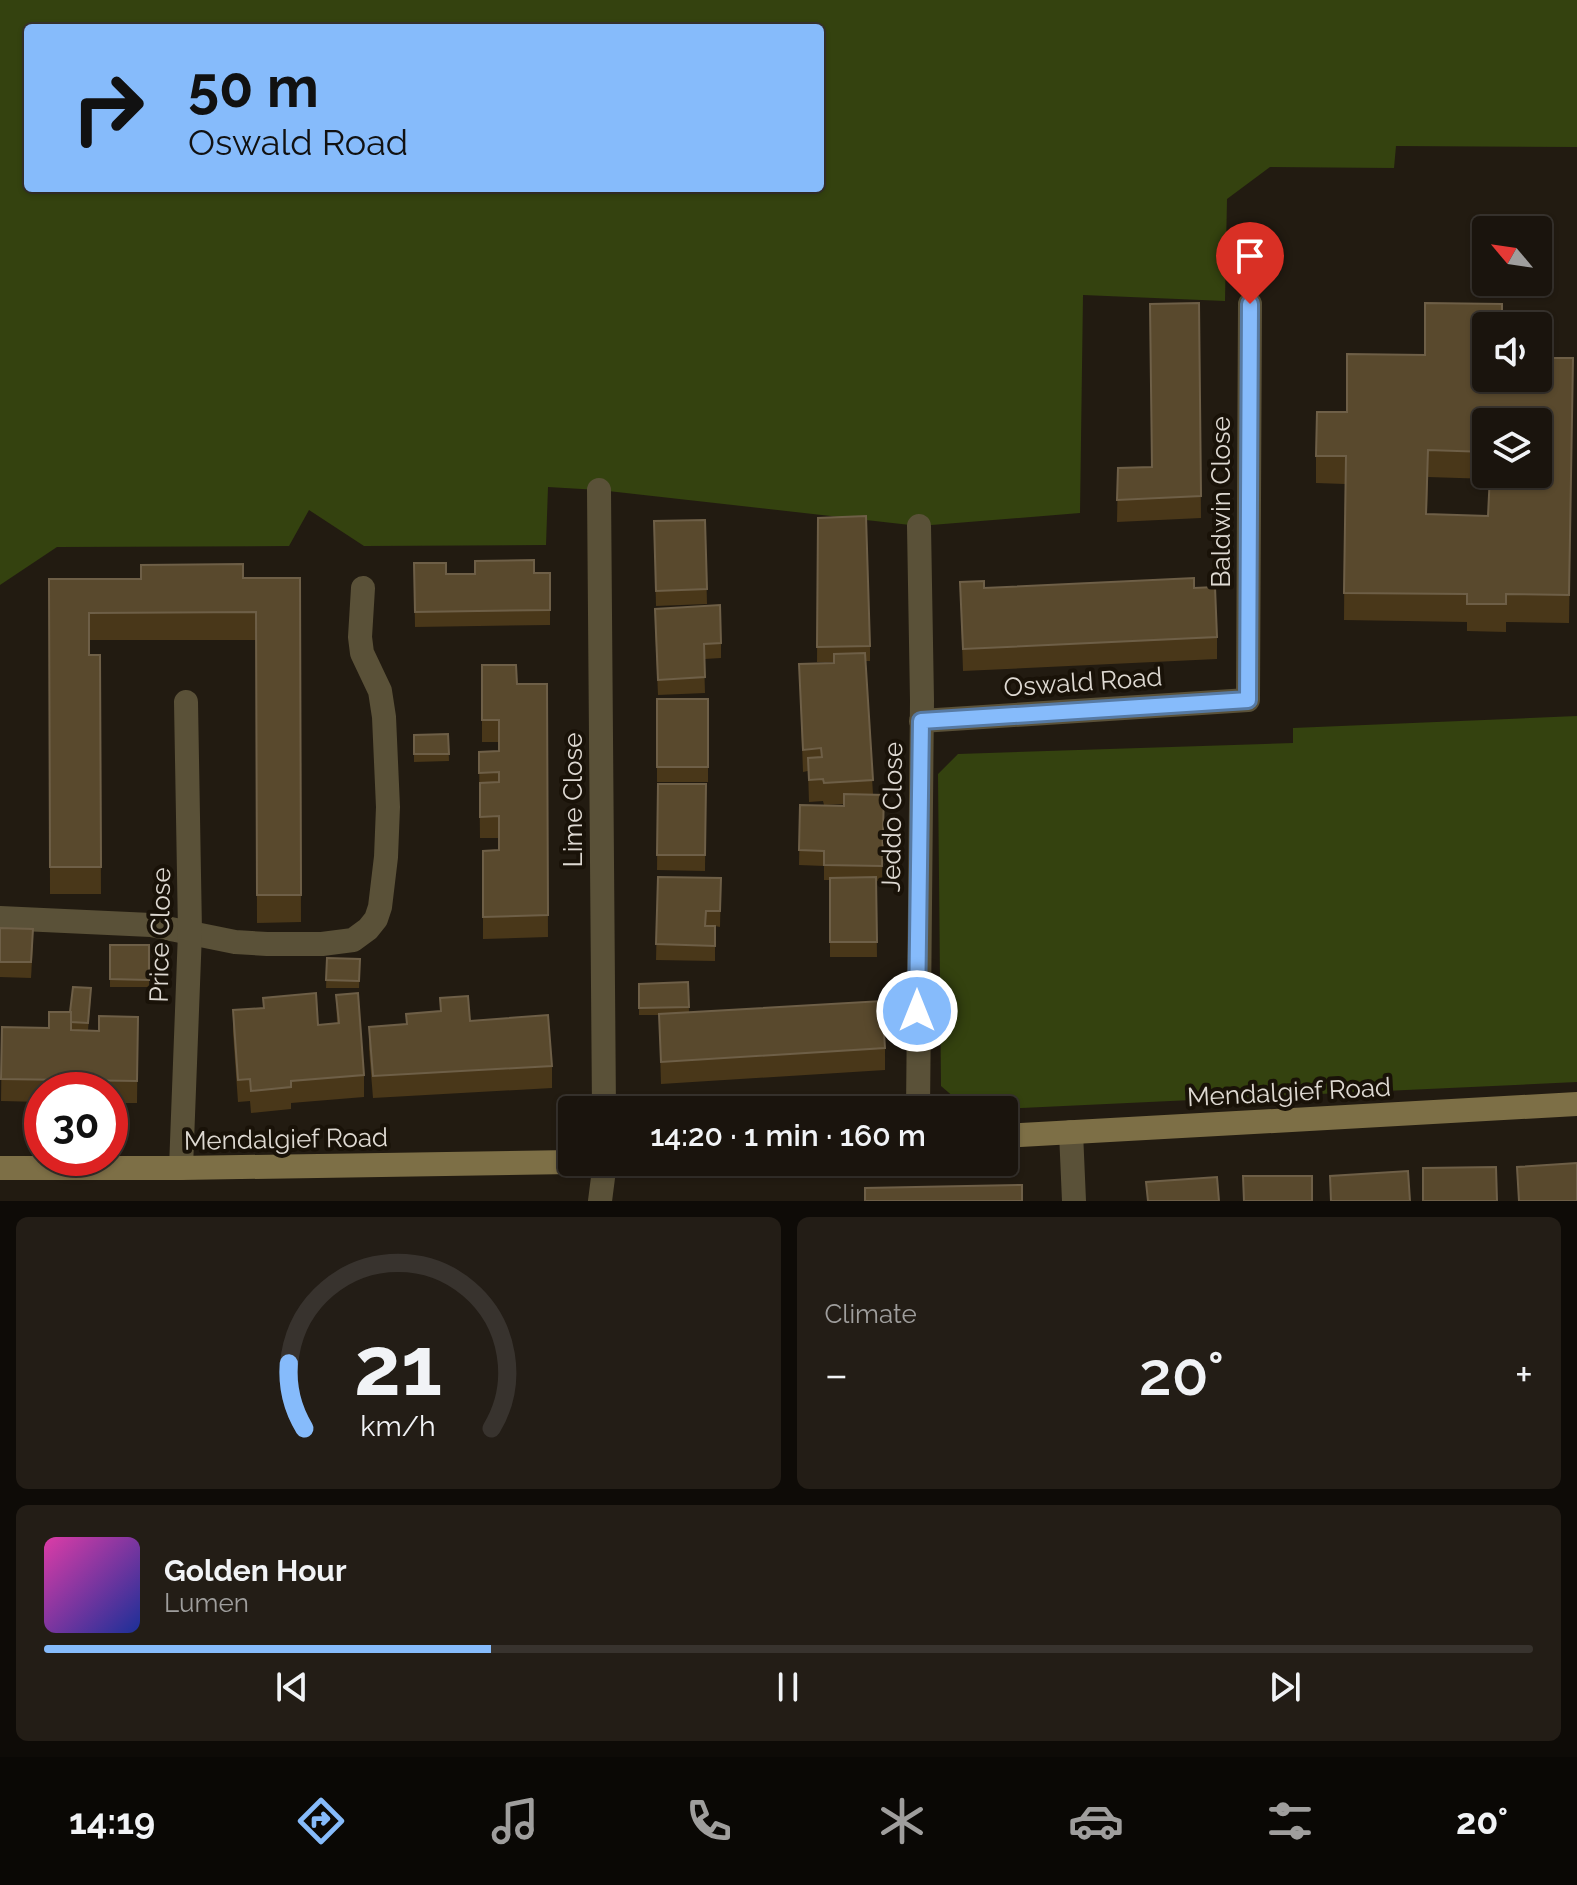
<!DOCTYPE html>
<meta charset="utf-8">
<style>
:root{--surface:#1a140d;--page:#231d16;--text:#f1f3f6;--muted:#9f9e9d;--line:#38332e;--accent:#86bbfb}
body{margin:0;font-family:Raleway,sans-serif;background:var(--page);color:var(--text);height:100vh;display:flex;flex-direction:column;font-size:30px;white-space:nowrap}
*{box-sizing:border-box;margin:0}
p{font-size:26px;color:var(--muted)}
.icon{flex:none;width:44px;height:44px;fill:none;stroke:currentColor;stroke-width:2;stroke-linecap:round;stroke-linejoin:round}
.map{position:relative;height:1201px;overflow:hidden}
.panel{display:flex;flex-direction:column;gap:16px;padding:16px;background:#0e0b07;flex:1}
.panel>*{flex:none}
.guide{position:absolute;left:24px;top:24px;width:800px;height:168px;border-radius:8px;box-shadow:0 2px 6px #0004,0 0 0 2px var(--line);background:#86bbfb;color:#111;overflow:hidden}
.needle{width:52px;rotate:299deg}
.buttons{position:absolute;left:1472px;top:216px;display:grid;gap:16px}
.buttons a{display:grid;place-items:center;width:80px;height:80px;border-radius:8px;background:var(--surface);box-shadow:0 2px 6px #0004,0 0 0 2px var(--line);font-size:40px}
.speed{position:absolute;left:24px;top:1072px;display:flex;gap:16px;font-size:40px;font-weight:700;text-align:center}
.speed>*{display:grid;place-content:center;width:104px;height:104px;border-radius:50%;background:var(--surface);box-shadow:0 2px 6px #0004,0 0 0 2px var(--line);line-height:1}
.speed .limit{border:12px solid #d22;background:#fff;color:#111}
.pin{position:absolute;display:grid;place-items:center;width:68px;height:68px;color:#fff;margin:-82px -34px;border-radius:50% 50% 50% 0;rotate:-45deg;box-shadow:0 0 8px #0007}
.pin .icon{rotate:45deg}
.me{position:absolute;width:88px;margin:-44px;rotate:0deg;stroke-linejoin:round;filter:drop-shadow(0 0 6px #0008)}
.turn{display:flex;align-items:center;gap:28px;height:168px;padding:0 32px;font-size:36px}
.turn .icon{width:104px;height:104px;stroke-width:2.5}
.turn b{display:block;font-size:56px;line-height:68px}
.big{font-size:60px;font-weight:600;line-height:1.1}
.panel .tile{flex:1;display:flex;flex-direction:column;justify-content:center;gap:12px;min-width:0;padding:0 28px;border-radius:12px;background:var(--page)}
.panel .dial{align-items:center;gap:0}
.dial svg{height:208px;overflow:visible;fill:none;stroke:var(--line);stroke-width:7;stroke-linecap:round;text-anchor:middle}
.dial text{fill:var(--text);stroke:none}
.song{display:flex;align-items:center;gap:24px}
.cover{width:96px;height:96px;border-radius:12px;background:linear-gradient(135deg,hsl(320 70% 55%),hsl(230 70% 35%))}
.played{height:8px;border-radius:4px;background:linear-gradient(90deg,var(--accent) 30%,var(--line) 30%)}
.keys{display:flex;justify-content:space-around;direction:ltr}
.heat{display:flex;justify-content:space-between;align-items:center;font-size:44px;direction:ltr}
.panel .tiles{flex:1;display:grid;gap:16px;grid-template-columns:1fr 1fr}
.tile:last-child{grid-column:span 2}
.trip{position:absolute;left:558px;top:1096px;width:460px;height:80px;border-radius:8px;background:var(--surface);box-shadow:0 2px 6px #0004,0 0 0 2px var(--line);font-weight:600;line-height:80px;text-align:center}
.dock{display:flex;height:128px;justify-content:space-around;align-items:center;background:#0a0805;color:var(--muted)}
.dock .icon{width:56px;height:56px}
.dock .on{color:var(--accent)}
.dock b{font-size:36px;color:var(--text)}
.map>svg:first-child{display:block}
.green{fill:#34420f;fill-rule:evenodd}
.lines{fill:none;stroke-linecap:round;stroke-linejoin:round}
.lane{stroke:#5a5138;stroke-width:24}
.street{stroke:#5a5138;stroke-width:24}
.secondary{stroke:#7d6f46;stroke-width:24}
.wall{fill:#493719;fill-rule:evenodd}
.building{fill:#59492d;stroke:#6e5f47;stroke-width:2;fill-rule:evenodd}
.route-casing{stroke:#577aa3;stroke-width:20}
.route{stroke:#86bbfb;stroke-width:14}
.labels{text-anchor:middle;stroke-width:8;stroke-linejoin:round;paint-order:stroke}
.street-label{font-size:26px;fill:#ded9d2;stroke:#191208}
</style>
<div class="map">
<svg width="1577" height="1201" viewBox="0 0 1577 1201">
<rect width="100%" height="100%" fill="#221b11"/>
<g class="green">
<path d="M0 0H1577V147L1396 146 1394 168 1270 167 1227 199 1225 301 1083 295 1080 513 919 526 599 490 548 487 546 545 364 546 309 510 289 546 57 547 0 585ZM28 28H820V188H28Z"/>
<polygon points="1577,716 1577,1082 979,1110 969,1110 941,1086 938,774 958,754 1293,743 1293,728"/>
</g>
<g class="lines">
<polyline class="lane" points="0,918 151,925 235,942 267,944 322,944 353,940 368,929 376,919 380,907 386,857 388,807 384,717 380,691 362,653 360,637 363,588"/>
<g class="street">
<polyline points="599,490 604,1110"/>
<polyline points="921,721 1248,700 1250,304"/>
<polyline points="918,1110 922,701 919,526"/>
<polyline points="1071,1132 1074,1201"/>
<polyline points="181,1168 190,932 186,702"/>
<polyline points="600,1201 605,1162"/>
</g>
<g class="secondary">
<polyline points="1004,1136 1577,1104"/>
<polyline points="0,1168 181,1168 572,1162"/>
</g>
</g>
<g class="wall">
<polygon points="1199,303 1201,518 1117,522 1118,468 1152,467"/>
<path d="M1573 358 1569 623 1506 622V632L1467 631V622L1344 620 1345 484 1316 483V456L1347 412ZM1486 422 1538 474H1486ZM1428 477 1490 479 1488 516 1427 514Z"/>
<polygon points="818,518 870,646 870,661 865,661 873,794 884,795 882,881 876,881 877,957 830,957 830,880 824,880 824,866 799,865 800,805 844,806 844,804 824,805 823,801 809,802 808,771 803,772 799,664 834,663 834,662 817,662"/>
<polygon points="705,520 707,604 656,606 654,521"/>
<polygon points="414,563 446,574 550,573 550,625 415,627"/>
<polygon points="300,578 301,922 257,923 256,640 89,640 89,655 100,655 101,894 50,894 49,579"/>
<polygon points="960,582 984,588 1194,588 1217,637 1217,659 963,671"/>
<polygon points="655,624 721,643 721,658 704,659 705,693 658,695"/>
<polygon points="482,665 517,684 547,684 548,937 483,939 483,851 499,850 499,838 480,838 479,752 499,751 499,742 482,742"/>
<rect x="657" y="699" width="51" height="83"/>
<polygon points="448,734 449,761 414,762 414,735"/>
<polygon points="658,784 706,784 705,871 657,870"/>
<polygon points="658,877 721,878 720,927 715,926 715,961 656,960"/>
<polygon points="0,928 33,944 31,978 0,977"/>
<rect x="110" y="945" width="39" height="42"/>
<polygon points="327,958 360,959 359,988 326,988"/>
<polygon points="688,982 689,1012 885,1048 885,1070 661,1084 659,1015 639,1015 639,984"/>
<polygon points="336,995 364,1075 364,1097 291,1103 291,1109 251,1113 250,1101 238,1102 233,1032 233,1010 263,1008 263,998 318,1025 337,1023"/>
<polygon points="91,996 88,1030 99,1031 138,1017 137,1103 110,1103 110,1090 42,1090 42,1102 1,1101 2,1027 49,1028"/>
<polygon points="440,998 470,1021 552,1066 552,1088 373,1098 369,1049 369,1027 406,1024 406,1014 440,1011"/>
</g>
<g class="building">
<polygon points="1199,303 1201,496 1117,500 1118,468 1152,467 1150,304"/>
<path d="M1425 303 1502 304V326H1486V378H1538V358H1573L1569 595 1506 594V604H1467V594L1344 593 1346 456H1316L1317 412H1347V354L1425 355ZM1486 422H1538V474H1490L1488 516 1426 514 1428 450 1486 452Z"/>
<polygon points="866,516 870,646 817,647 818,518"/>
<polygon points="705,520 707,589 656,591 654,521"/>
<polygon points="534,560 534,573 550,573 550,610 415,612 414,563 446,563 446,574 475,574 475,561"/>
<polygon points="243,564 243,578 300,578 301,895 257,895 256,612 89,613 89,655 100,655 101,867 50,867 49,579 141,579 141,565"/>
<polygon points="1194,578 1194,588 1215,587 1217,637 963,649 960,582 984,581 984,588"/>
<polygon points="720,605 721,643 704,644 705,677 658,680 655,609"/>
<polygon points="865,653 873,780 824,783 823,779 809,780 808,758 822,757 821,748 803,750 799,664 834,663 834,654"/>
<polygon points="482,665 516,665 517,684 547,684 548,915 483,917 483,851 499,850 499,816 480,817 480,783 499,782 499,772 479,773 479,752 499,751 499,720 482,720"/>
<rect x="657" y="699" width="51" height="68"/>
<polygon points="448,734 449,754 414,754 414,735"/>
<polygon points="658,784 706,784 705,855 657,855"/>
<polygon points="844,794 884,795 882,866 824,865 824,851 799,850 800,805 844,806"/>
<polygon points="658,877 721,878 720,911 706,911 705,926 715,926 715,946 656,944"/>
<polygon points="876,877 877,942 830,942 830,878"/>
<polygon points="0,928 33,929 31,962 0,962"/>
<polygon points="110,945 149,945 149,980 110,979"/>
<polygon points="327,958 360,959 359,981 326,980"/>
<polygon points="688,982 689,1007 639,1008 639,984"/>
<polygon points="73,987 91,988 88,1023 71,1022 71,1012 70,1012"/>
<polygon points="316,993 318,1025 339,1023 336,995 358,993 364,1075 291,1081 291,1087 251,1091 250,1079 238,1080 233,1010 264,1008 263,998"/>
<polygon points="468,996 470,1021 548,1015 552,1066 373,1076 369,1027 407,1024 406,1014 441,1011 440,998"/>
<polygon points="882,1001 885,1048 661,1062 659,1014"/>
<polygon points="49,1012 71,1012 71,1030 99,1031 99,1016 138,1017 137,1081 1,1079 2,1027 49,1028"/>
<polygon points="1577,1163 1577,1201 1519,1201 1517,1167"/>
<polygon points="1496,1167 1497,1201 1423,1201 1423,1168"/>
<polygon points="1408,1171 1410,1201 1331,1201 1330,1176"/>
<polygon points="1243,1176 1312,1176 1312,1201 1244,1201"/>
<polygon points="1217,1177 1219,1201 1148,1201 1146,1182"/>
<polygon points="1022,1185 1022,1201 865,1201 865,1188"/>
</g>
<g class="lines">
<defs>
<polyline id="route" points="917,1011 921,721 1248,700 1250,304"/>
</defs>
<use href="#route" class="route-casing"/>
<use href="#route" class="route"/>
</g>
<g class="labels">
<g class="street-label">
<text transform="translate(1221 502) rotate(-90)" y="9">Baldwin Close</text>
<text transform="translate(1083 682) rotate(-4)" y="9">Oswald Road</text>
<text transform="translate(573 800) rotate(-90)" y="9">Lime Close</text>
<text transform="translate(892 817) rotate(-89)" y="9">Jeddo Close</text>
<text transform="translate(160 935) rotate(-89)" y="9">Price Close</text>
<text transform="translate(1289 1092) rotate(-3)" y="9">Mendalgief Road</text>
<text transform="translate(286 1139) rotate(-1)" y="9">Mendalgief Road</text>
</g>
</g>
</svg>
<div class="buttons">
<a><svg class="needle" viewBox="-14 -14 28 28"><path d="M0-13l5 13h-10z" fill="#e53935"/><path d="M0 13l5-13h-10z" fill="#9f9e9d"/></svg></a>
<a><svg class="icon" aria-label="sound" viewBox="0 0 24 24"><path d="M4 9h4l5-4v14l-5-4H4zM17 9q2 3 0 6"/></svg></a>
<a><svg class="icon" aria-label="layers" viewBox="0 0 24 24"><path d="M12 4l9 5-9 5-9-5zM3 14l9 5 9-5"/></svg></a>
</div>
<div class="speed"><div class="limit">30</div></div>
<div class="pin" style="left:1250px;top:304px;background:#d93025"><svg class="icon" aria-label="arrive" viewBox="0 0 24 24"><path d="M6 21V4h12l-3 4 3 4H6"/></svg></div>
<svg class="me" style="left:917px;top:1011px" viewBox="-20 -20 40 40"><circle r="17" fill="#86bbfb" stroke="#fff" stroke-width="3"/><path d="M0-11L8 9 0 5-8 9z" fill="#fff"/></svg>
<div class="trip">14:20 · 1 min · 160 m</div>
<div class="guide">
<div class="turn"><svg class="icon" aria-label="right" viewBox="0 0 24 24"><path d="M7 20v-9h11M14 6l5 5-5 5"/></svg><div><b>50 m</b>Oswald Road</div></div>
</div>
</div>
<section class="panel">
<div class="tiles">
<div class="tile dial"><svg viewBox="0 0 100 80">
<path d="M14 69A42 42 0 1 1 86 69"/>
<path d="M14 69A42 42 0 0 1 8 44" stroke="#86bbfb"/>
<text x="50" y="56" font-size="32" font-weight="700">21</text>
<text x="50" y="72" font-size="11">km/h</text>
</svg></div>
<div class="tile"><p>Climate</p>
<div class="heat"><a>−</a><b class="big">20°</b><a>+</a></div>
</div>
<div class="tile">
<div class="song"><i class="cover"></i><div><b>Golden Hour</b><p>Lumen</p></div></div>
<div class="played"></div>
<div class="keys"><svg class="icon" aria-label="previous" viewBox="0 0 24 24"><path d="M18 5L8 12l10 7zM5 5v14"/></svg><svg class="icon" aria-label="pause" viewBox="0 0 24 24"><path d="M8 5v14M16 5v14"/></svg><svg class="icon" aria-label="next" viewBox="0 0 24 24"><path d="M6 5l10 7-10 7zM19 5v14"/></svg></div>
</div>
</div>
</section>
<nav class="dock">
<b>14:19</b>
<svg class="icon on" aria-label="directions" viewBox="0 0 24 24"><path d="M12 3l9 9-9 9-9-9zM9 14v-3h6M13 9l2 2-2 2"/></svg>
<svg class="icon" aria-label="music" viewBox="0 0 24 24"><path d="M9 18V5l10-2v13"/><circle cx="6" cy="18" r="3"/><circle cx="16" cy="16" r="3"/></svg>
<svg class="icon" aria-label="phone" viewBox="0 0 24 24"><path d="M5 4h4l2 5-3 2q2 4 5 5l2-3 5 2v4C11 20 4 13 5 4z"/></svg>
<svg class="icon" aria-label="climate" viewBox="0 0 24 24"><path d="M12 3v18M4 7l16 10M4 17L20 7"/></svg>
<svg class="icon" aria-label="car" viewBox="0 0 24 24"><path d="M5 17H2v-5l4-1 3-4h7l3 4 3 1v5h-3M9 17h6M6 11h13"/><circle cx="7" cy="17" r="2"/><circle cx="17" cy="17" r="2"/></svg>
<svg class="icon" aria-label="filters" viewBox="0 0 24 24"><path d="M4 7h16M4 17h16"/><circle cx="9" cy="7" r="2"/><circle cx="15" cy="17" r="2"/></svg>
<b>20°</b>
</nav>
